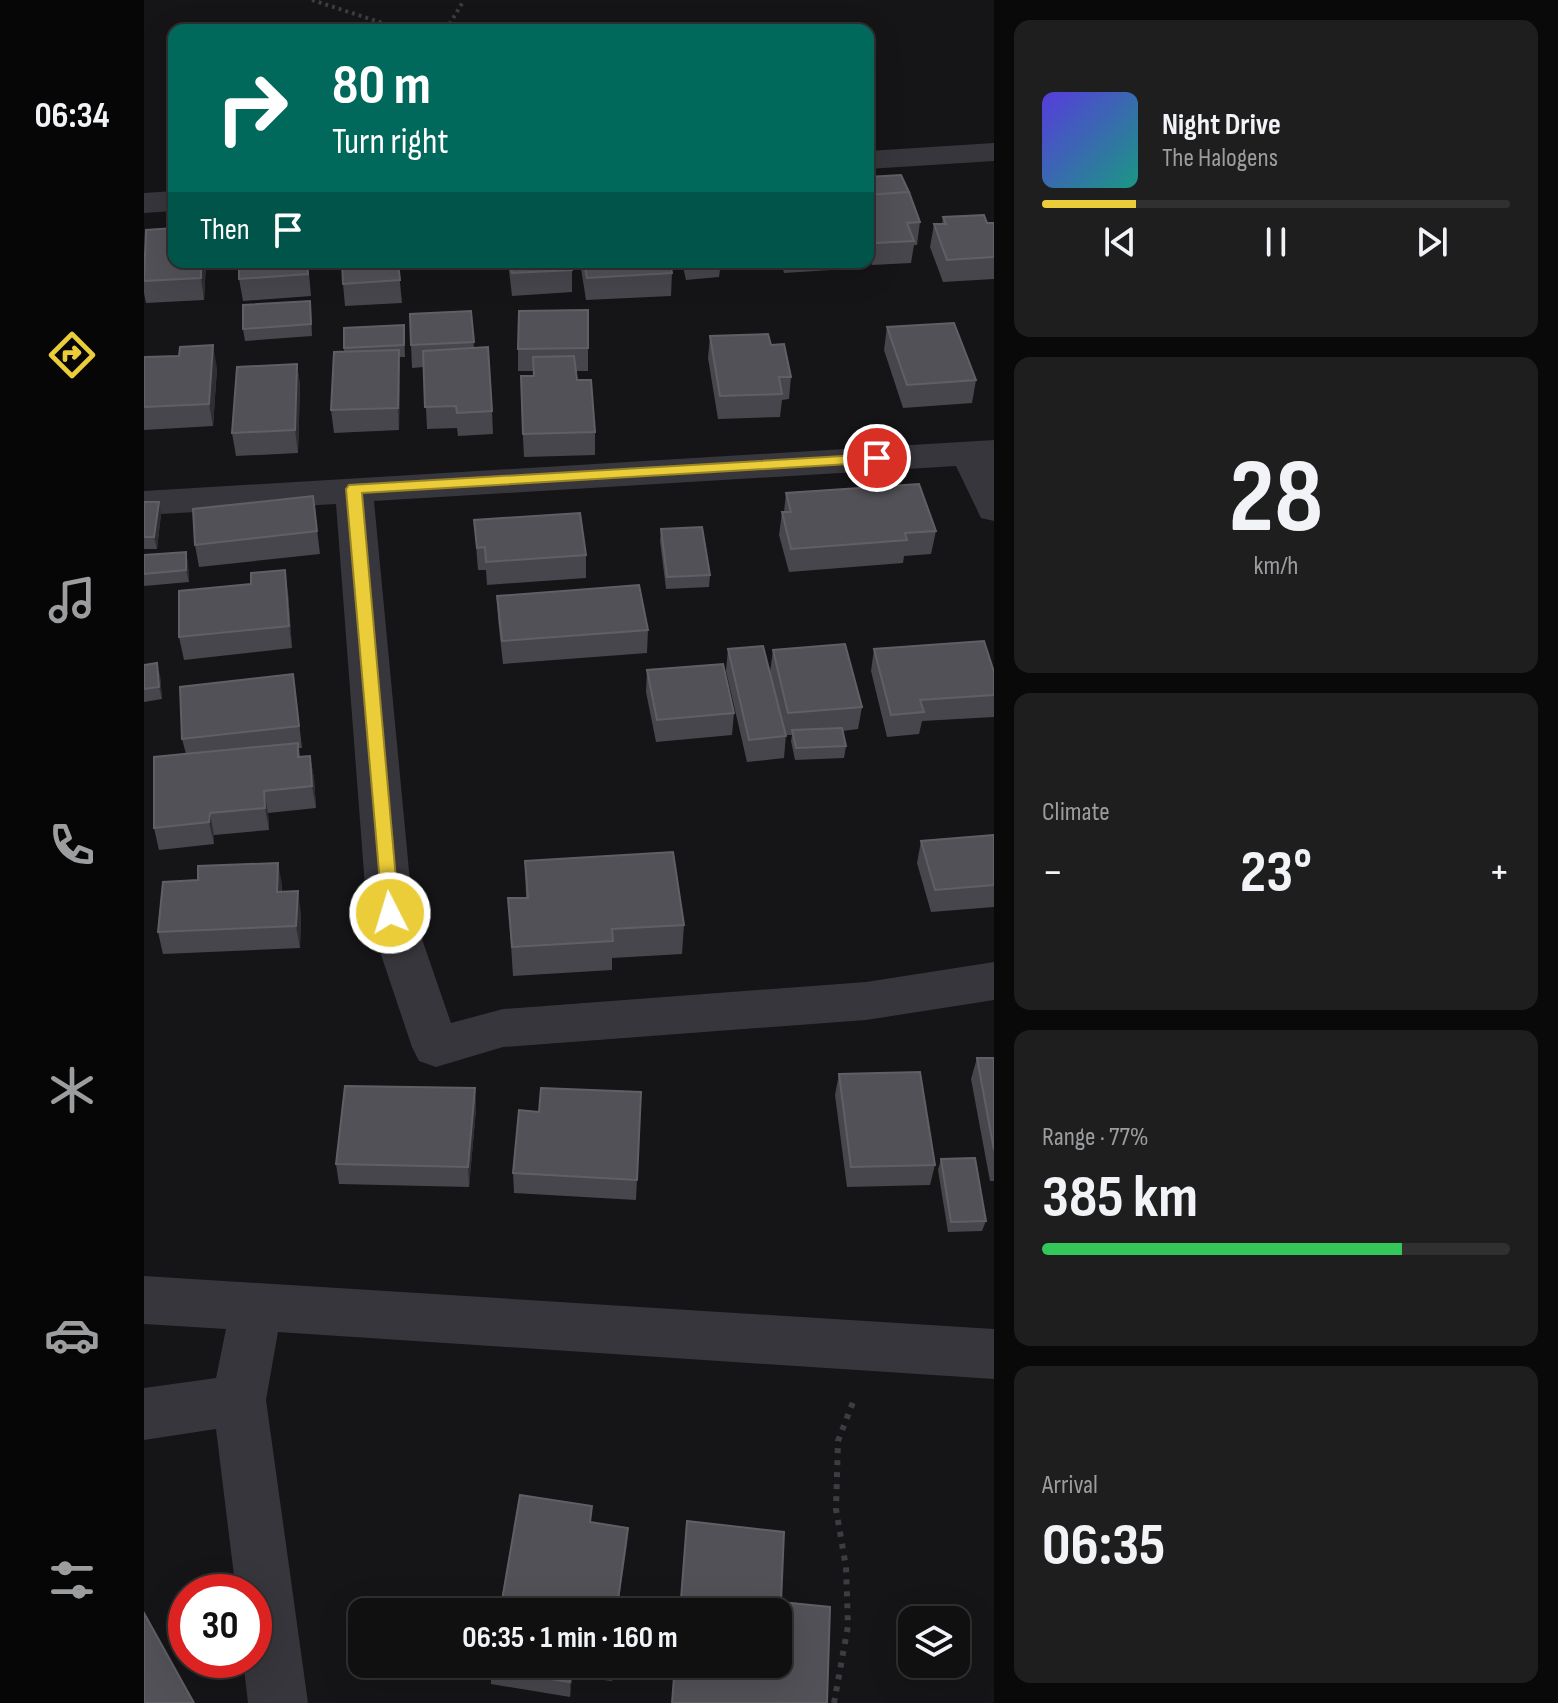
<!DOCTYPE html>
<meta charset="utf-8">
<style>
:root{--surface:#101011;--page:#1e1e1f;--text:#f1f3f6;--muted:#9c9d9f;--line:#303031;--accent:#ebcc39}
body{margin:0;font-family:"Sofia Sans Condensed",sans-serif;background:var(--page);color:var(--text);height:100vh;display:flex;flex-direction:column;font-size:30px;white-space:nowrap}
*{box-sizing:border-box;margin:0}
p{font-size:26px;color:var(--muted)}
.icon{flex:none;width:44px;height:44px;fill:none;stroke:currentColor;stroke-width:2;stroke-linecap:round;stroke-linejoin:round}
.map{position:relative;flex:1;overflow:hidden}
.sheet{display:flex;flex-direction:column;gap:20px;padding:20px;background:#090909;width:564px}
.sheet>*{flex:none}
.guide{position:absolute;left:24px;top:24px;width:706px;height:244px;border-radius:16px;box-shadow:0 8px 32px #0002,0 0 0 2px var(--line);background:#00695c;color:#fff;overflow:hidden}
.controls{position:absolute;left:754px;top:1606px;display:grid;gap:16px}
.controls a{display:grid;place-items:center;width:72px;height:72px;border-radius:16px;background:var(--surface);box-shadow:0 8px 32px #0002,0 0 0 2px var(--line);font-size:40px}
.speed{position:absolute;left:24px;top:1574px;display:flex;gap:16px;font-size:40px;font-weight:700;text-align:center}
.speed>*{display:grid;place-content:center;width:104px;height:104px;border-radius:50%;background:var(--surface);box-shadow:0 8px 32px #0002,0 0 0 2px var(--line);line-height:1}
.speed .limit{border:12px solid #d22;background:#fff;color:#111}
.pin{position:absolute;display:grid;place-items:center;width:68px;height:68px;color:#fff;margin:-34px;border:4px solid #fff;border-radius:50%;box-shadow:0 2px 8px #0007}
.me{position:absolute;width:88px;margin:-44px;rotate:355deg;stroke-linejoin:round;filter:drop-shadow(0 0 6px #0008)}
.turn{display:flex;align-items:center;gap:28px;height:168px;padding:0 32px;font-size:36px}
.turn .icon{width:104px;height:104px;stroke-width:2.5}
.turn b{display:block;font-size:56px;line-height:68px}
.then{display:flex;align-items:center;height:76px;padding:0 32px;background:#0003;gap:16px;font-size:30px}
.big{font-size:60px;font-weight:700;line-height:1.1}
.sheet .widget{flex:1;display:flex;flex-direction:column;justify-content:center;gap:12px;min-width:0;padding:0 28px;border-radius:16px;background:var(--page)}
.sheet .dial{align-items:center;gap:0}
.dial b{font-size:104px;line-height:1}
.song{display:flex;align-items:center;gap:24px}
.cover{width:96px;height:96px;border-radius:12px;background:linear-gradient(135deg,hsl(250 70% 55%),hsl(170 70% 35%))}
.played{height:8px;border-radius:4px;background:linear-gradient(90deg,var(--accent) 20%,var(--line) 20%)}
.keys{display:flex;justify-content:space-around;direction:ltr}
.heat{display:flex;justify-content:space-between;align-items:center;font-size:44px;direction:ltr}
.charge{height:12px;border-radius:6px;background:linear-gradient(90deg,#34c759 77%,var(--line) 0)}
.trip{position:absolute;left:204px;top:1598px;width:444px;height:80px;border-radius:16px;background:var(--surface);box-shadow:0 8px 32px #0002,0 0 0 2px var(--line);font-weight:700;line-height:80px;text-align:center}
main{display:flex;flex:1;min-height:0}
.dock{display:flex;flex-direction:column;width:144px;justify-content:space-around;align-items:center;background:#060607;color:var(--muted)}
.dock .icon{width:56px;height:56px}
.dock .active{color:var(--accent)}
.dock b{font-size:36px;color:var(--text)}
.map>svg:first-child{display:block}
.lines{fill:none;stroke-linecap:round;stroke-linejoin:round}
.path-far1{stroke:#3c3d43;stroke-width:4;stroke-dasharray:3 4;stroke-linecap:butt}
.path{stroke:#3c3d43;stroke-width:6;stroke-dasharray:5 7;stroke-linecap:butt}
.minor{fill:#36363c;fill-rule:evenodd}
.wall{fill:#47464c}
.shaded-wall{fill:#2f2e32}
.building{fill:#525157;stroke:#5f5f66;stroke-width:2}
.route{fill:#ebcc39;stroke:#998525;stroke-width:2}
</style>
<main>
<nav class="dock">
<b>06:34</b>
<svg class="icon active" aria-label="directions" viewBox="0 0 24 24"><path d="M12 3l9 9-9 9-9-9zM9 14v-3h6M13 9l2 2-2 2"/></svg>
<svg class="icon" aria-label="music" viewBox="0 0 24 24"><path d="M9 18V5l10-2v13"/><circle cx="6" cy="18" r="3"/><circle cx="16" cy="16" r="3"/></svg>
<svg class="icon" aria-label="phone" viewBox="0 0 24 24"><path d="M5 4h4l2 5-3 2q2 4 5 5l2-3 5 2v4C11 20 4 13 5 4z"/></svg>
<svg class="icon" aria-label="climate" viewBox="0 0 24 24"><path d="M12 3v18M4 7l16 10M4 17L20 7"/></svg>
<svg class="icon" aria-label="car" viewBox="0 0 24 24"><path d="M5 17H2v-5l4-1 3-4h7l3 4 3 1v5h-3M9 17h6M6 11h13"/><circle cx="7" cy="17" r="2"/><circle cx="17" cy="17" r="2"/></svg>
<svg class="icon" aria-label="filters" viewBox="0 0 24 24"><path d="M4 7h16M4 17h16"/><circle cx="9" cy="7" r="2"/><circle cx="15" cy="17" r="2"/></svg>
</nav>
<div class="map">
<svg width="850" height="1703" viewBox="0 0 850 1703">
<rect width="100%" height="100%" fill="#151517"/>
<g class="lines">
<g class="path-far1">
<polyline points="168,0 260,30"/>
<polyline points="302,30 320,0"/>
</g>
<polyline class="path" points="690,1703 704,1626 702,1567 692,1509 694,1441 711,1397"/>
<g class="minor">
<polygon points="850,143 850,161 724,169 724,151"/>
<polygon points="30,191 30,211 0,213 0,193"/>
<polygon points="850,440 850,521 837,518 812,466 230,501 269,913 307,1023 359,1009 722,982 850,962 850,1000 722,1020 359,1047 292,1067 275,1061 268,1047 223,913 192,504 0,515 0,491"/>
<polygon points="0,1276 850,1329 850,1379 134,1332 122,1400 164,1703 104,1703 99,1660 110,1660 110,1592 92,1592 72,1429 0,1440 0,1388 72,1378 82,1329 0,1324"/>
</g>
</g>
<g class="wall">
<polygon points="724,177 776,222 773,245 770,245 767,263 728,265 725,257 724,257"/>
<polygon points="799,217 843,223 850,223 850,279 799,282 786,247 790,224 798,224"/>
<polygon points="0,251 30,262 62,262 60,300 2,303 0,293"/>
<polygon points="95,262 164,262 167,296 99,301 95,279"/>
<polygon points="254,262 258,303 201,306 199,284"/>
<polygon points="364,262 427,262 428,270 428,292 368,296"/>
<polygon points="436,262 526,262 528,273 527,296 442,300"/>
<polygon points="538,262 591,262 590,269 576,270 575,277 542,280"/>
<polygon points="637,262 688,262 687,270 640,273"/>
<polygon points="444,310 444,371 432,371 433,380 451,432 451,455 380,457 377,399 389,376 389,371 374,371 374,349"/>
<polygon points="327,311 330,348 348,411 349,434 314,436 313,428 283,429 280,367 268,368 267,345"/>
<polygon points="167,313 168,336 101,341 99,329"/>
<polygon points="260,325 261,357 255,357 256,373 255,430 190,433 187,410 200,352 200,328"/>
<polygon points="743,327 832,380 828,403 759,408 740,350"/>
<polygon points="566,336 627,345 647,377 645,399 638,400 636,417 574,419 564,358"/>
<polygon points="35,356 73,368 69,426 0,430 0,357"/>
<polygon points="153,364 156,386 154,453 92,456 88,433"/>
<polygon points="642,493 792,531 787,554 760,556 759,563 645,572 635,535 638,512 640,512"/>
<polygon points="169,496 176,554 55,567 51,545"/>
<polygon points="0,502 17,514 13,549 0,549"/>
<polygon points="330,520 442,555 442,578 343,585 342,570 334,570"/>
<polygon points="517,529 566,575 565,587 522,589 516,541"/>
<polygon points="42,552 44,564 45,582 0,586 0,555"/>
<polygon points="144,592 148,648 40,660 35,637"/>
<polygon points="353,596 504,630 503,653 359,664 354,619"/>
<polygon points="584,649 626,672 629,650 718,707 714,729 699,731 702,746 700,758 651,760 647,741 648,735 642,735 640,758 603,762 582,671"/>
<polygon points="730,649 850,672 850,717 778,721 775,734 743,737 727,671"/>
<polygon points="0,665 16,675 18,699 0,702"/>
<polygon points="503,670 590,713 588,735 512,742 502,692"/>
<polygon points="152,696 158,748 155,748 156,757 166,756 170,778 172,808 124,813 125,830 70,835 70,844 15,850 10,828 42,754 38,739"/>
<polygon points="850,835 850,907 787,912 773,863 777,841"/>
<polygon points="381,861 540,925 538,954 468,958 468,970 369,976 364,898 382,898"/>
<polygon points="138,884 138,892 157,913 156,948 19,954 14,932"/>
<polygon points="833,1058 850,1058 850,1181 846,1181 827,1079"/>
<polygon points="695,1074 791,1165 786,1185 703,1187 691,1095"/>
<polygon points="331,1088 332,1109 325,1187 195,1184 192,1164"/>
<polygon points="497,1092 492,1200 370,1193 369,1173"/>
<polygon points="797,1159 842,1221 838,1231 804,1232 794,1170"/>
<polygon points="347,1664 471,1664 468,1681 428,1676 426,1697 347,1684"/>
</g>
<g class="shaded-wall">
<polygon points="57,262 62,262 60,300 57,278"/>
<polygon points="69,345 73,368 69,426 65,404"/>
<polygon points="255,350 256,373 255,430 254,408"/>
<polygon points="153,364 156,386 154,453 151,430"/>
<polygon points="15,502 17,514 13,549 10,537"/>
<polygon points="42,552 44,564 45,582 42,570"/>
<polygon points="141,570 144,592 148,648 145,626"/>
<polygon points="13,663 16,675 18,699 15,687"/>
<polygon points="166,756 170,778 172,808 168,786"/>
<polygon points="120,791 124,813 125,830 121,808"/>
<polygon points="66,813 70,835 70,844 65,822"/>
<polygon points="134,863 138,884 136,914 133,892"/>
<polygon points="154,891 157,913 156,948 152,926"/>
<polygon points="331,1088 332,1109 325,1187 324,1167"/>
<polygon points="484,1528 483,1545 473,1612 474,1600"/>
<polygon points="429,1664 428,1676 426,1697 426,1682"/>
</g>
<g class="building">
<polygon points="757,175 765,192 724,195 724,177"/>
<polygon points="765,192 776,222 763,223 770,241 731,243 728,235 724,235 724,195"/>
<polygon points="840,215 843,223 850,223 850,257 803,260 790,224 802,224 799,217"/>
<polygon points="30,228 30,262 57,262 57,278 0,281 2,230"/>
<polygon points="95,262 163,262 164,274 95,279"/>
<polygon points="198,262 254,262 256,280 199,284"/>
<polygon points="366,262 427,262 428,270 368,273"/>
<polygon points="440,262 526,262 528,273 443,278"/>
<polygon points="166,301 167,324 99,329 99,305"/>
<polygon points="444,310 444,348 374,349 375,311"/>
<polygon points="327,311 330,342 267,345 266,314"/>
<polygon points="810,323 832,380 763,385 743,327"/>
<polygon points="260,325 260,345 200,348 200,328"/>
<polygon points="624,334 627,345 640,344 647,377 635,377 638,394 576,396 566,336"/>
<polygon points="69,345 65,404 0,407 0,357 35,356 36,347"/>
<polygon points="344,347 348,411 313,413 312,406 281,407 279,351"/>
<polygon points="255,350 254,408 187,410 190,352"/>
<polygon points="430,356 433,380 447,380 451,432 379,434 377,376 390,376 389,357"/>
<polygon points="153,364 151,430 88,433 93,367"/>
<polygon points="775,484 792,531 761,533 763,540 647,549 638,512 647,512 642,493"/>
<polygon points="169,496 173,531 51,545 49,509"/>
<polygon points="0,502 15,502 10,537 0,537"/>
<polygon points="436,513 442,555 342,562 341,547 333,548 330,520"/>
<polygon points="558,527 566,575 523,577 517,529"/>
<polygon points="42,552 42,570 0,574 0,555"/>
<polygon points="141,570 145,626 35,637 35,591 107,584 107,573"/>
<polygon points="495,585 504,630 358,641 353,596"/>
<polygon points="840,641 850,672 850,695 776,700 780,712 747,715 730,649"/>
<polygon points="701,644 718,707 644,713 629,650"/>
<polygon points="619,646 642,736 605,740 584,649"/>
<polygon points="13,663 15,687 0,689 0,665"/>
<polygon points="579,664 590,713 513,720 503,670"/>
<polygon points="149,674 155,726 38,739 36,687"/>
<polygon points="698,728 702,746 652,748 648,730"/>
<polygon points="154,743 154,757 166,756 168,786 120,791 121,808 66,813 65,822 10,828 10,757"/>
<polygon points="850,835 850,885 791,890 777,841"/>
<polygon points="529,852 540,925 468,929 469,941 368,947 364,898 384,898 381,861"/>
<polygon points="134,863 133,892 154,891 152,926 14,932 19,882 54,880 54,866"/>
<polygon points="833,1058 850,1058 850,1150"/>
<polygon points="776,1072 791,1165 707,1167 695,1074"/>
<polygon points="201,1086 331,1088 324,1167 192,1164"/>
<polygon points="397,1088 497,1092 493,1180 369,1173 375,1110 395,1112"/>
<polygon points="831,1158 842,1221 807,1222 797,1159"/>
<polygon points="376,1495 448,1506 446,1522 484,1528 474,1600 497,1603 496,1612 356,1612"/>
<polygon points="543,1521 640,1532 637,1602 686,1607 683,1703 528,1703 531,1664 634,1664 634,1612 536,1612"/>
<polygon points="0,1613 50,1703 0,1703"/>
<polygon points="347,1664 428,1664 426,1682 346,1669"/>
</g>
<polygon class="route" points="733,454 741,458 738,462 218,493 255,913 253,918 239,918 202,489 205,485"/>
</svg>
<div class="controls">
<a><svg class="icon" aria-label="layers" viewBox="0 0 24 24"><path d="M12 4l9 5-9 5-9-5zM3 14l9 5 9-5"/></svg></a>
</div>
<div class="speed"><div class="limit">30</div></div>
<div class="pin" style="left:733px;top:458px;background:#d93025"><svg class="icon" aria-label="arrive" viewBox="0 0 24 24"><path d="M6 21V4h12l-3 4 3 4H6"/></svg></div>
<svg class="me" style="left:246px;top:913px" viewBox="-20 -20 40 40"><circle r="17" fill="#ebcc39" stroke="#fff" stroke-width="3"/><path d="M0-11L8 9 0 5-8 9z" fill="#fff"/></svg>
<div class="trip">06:35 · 1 min · 160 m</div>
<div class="guide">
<div class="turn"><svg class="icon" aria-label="right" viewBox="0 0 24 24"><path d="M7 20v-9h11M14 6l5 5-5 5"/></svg><div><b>80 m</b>Turn right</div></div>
<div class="then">Then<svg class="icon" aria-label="arrive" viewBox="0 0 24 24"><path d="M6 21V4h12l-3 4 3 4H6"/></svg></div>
</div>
</div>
<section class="sheet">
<div class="widget">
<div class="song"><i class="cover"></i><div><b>Night Drive</b><p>The Halogens</p></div></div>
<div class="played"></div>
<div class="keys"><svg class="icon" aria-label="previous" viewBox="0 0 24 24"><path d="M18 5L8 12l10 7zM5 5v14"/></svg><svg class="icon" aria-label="pause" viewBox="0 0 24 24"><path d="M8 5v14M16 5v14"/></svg><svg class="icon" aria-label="next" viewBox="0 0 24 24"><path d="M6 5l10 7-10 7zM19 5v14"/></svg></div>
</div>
<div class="widget dial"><b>28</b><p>km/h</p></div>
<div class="widget"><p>Climate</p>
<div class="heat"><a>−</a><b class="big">23°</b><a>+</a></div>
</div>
<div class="widget"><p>Range · 77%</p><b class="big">385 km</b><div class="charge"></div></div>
<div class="widget"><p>Arrival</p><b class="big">06:35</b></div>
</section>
</main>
